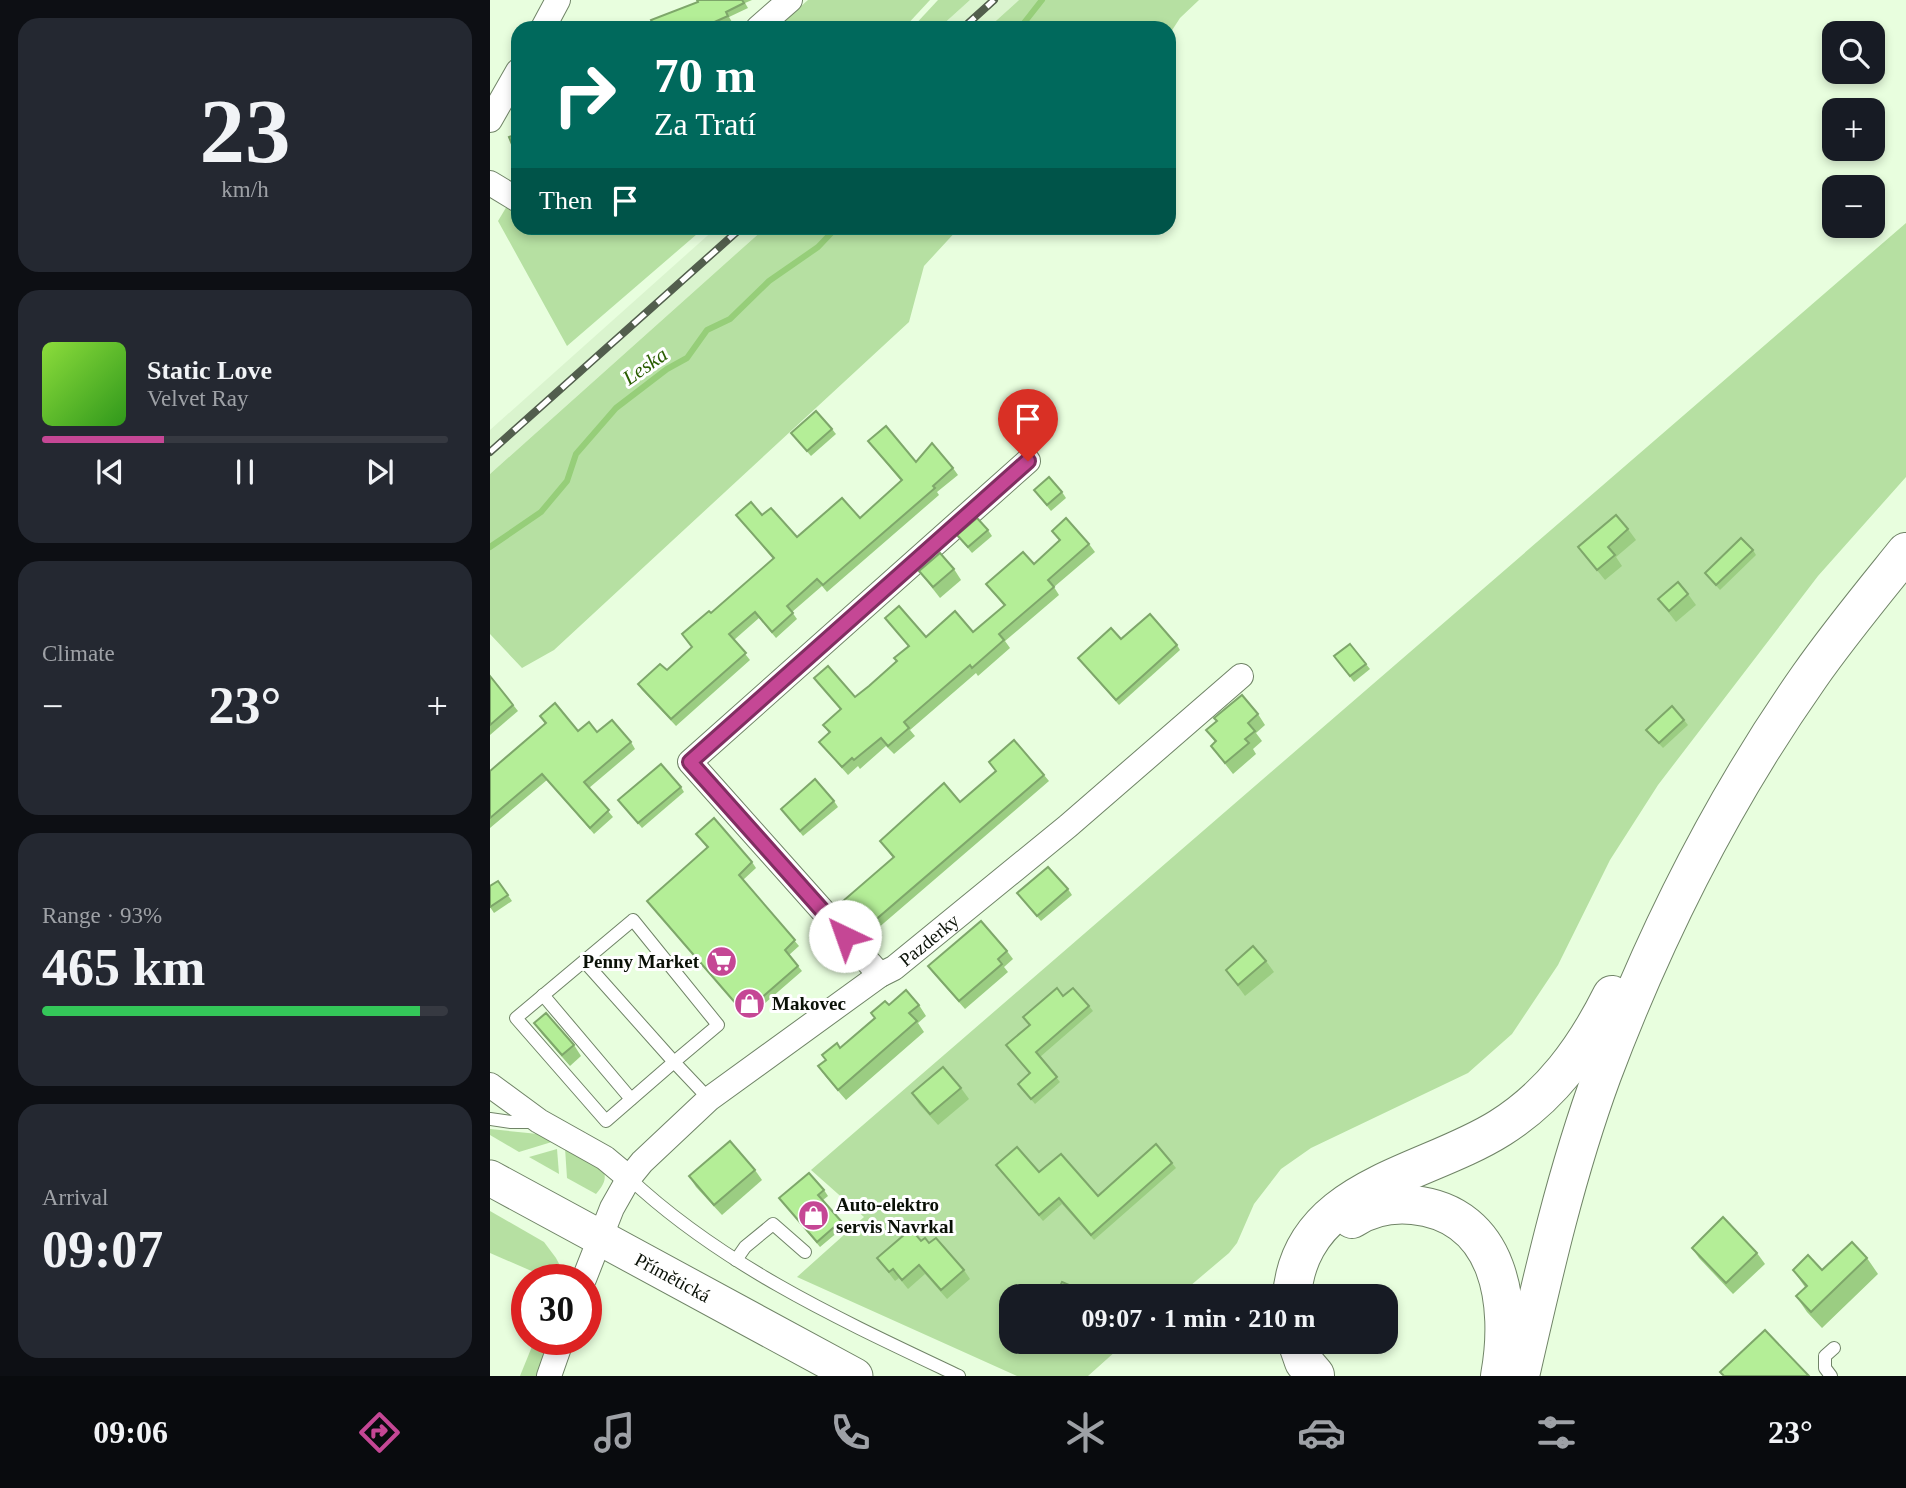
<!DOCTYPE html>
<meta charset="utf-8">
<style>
:root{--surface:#171b24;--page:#242831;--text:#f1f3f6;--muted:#9ea1a6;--line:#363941;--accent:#c54795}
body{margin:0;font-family:"Times New Roman",serif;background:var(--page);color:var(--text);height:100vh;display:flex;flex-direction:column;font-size:26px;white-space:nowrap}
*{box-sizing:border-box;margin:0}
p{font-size:23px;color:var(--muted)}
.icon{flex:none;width:38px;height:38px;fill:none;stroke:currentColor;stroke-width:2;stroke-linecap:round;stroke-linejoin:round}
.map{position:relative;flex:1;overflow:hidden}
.sheet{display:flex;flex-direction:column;gap:18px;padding:18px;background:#0d0f14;width:490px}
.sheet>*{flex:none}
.guide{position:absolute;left:21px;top:21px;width:665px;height:214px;border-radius:21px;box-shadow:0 4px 10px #0003;background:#00695c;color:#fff;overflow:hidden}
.controls{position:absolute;left:1332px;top:21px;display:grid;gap:14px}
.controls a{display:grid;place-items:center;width:63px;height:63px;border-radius:14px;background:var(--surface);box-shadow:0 4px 10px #0003;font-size:35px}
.speed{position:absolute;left:21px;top:1264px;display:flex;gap:14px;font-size:35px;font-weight:700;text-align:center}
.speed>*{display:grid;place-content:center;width:91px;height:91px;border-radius:50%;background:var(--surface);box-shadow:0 4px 10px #0003;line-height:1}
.speed .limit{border:10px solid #d22;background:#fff;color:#111}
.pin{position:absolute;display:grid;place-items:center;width:60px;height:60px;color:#fff;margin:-72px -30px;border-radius:50% 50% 50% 0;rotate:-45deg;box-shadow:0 0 7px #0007}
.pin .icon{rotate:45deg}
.me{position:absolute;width:77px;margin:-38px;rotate:318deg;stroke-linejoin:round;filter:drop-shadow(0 0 5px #0008)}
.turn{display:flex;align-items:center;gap:24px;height:147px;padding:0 28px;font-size:32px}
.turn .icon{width:91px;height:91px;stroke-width:2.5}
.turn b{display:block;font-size:49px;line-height:60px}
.then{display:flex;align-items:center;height:66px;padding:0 28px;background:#0003;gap:14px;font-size:26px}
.big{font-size:52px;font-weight:700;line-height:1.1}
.sheet .tile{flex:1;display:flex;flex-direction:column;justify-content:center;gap:10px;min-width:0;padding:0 24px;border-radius:21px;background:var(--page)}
.sheet .dial{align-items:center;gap:0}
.dial b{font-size:91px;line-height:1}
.song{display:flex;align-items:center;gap:21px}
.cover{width:84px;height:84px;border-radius:10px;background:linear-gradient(135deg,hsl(90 70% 55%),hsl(110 70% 35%))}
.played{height:7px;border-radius:4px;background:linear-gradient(90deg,var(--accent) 30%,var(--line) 30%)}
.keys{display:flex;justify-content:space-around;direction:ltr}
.heat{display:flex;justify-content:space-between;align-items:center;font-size:38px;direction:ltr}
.charge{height:10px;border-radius:5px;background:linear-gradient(90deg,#34c759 93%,var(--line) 0)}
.trip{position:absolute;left:509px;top:1284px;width:399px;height:70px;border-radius:21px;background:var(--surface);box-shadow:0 4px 10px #0003;font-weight:700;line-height:70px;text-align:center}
.tab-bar{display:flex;height:112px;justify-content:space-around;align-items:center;background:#090b0e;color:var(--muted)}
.tab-bar .icon{width:49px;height:49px}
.tab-bar .on{color:var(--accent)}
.tab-bar b{font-size:32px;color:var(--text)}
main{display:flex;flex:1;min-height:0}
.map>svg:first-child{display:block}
.built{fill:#daf4ce}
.green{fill:#b6e0a2}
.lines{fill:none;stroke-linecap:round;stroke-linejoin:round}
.stream{stroke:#96ce79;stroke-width:6}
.lane-casing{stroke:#708467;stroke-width:14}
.street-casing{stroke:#708467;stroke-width:26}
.secondary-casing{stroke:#708467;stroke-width:37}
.primary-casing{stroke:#708467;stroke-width:40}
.lane{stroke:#fff;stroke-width:12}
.street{stroke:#fff;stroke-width:24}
.secondary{stroke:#fff;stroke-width:35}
.primary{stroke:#fff;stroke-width:38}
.rail-casing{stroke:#525e4d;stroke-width:8}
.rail{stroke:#fff;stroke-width:5;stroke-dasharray:16;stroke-linecap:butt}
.wall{fill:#9bcd82}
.building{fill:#b4ee97;stroke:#7ea76a;stroke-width:2}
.route-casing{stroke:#802e61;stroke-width:18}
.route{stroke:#c54795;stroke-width:12}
.labels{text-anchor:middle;stroke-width:6;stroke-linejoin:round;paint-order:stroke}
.street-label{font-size:19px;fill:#0a1107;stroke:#fff}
.poi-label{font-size:19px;font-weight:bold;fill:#0a1107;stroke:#fff;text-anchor:start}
.water-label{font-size:21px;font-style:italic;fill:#2a5d00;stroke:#fff}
</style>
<main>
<section class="sheet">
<div class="tile dial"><b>23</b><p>km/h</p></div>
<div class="tile">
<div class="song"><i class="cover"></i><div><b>Static Love</b><p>Velvet Ray</p></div></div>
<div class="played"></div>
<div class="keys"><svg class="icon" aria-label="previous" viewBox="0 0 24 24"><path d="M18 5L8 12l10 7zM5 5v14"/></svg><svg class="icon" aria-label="pause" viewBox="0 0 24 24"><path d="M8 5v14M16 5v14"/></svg><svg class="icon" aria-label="next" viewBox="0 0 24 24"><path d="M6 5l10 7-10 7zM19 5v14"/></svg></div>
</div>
<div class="tile"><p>Climate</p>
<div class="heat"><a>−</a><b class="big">23°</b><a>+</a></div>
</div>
<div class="tile"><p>Range · 93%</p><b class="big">465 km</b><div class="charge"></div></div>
<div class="tile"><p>Arrival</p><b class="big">09:07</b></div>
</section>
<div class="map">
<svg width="1416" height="1376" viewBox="0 0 1416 1376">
<rect width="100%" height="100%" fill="#e8fede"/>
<g class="built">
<polygon points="480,0 529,0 498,28 449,28"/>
<polygon points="226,228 275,228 0,474 0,430"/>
</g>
<g class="green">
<polygon points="318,0 440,0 414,28 286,28"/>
<polygon points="448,0 480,0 449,28 422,28"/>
<polygon points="529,0 709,0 690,18 679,35 679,28 498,28"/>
<polygon points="17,206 28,212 28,228 214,228 77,346 8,221"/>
<polygon points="1416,223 1416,477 1328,576 1168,785 1120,860 1068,965 1022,1034 978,1073 821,1148 791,1169 764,1204 747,1243 739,1253 687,1297 522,1297 522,1342 636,1342 598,1376 527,1376 307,1277 374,1217 321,1170"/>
<polygon points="275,228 469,228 434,266 419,322 64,650 32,668 0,634 0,474"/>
<polygon points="0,1129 48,1134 65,1141 29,1152 0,1135"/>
<path d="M75 1148C95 1156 132 1167 106 1194L77 1178Z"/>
<polygon points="67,1149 69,1174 39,1157"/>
<polygon points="0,1211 54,1242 66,1258 77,1279 60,1279 0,1253"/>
<polygon points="45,1339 62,1339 48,1376 30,1376"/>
</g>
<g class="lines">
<g class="stream">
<polyline points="530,28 552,0"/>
<polyline points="0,547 51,512 77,481 86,454 126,408 177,369 197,358 217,330 240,319 279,281 328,247 346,228"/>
</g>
<defs>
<g id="lane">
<polyline points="94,961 184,1062 228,1025 143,920 26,1018 116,1121 184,1062 219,1099"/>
<polyline points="53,995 141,1099"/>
<polyline points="0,1119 21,1122 45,1122"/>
<path d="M139 1178C234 1267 353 1321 469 1376"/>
<polyline points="246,1260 255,1247 283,1224 315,1252"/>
<polyline points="1341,1376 1335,1368 1335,1356 1344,1348"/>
</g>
<g id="street">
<polyline points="53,28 68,0"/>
<polyline points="268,28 300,0"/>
<polyline points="0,120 28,71"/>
<polyline points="0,183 28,200"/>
<polyline points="390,975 200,762 538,461"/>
<polyline points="0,1085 49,1121 115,1158 139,1178"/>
<path id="s1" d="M94 1279 122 1208 139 1178 152 1162 219 1099 390 975 404 968 578 826 751 676"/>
<polyline points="59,1376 72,1339"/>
</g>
<g id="secondary">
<path id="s2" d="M0 1178 365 1376"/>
</g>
<g id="primary">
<path d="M862 1219C880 1207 902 1203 923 1205 1011 1214 1023 1305 1010 1376"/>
<path d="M802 1297C809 1187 934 1176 1010 1128 1061 1096 1095 1049 1122 995"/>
<polyline points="807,1342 814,1362 825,1375"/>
<path d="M1030 1376C1053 1275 1076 1173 1112 1075 1164 937 1234 798 1319 677 1349 634 1383 593 1416 552"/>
</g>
</defs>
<use href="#lane" class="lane-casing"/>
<use href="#street" class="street-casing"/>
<use href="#secondary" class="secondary-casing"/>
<use href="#primary" class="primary-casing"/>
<use href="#lane" class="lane"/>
<use href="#street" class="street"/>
<use href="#secondary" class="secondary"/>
<use href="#primary" class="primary"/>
<defs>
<g id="rail">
<polyline points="473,28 504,0"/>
<polyline points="0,452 251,228"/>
</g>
</defs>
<use href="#rail" class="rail-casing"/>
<use href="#rail" class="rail"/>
</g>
<g class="wall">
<polygon points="207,0 262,0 255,3 258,8 239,17 242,22 228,28 165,28 208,2"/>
<polygon points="342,429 346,434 321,456 301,433"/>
<polygon points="378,441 426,462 463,468 468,475 447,492 449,495 337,592 332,586 302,612 307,619 286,638 269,618 244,640 260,660 186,726 152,690 148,684 177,670 202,647 192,634 221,613 283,559 246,515 272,515 307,537 370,518 411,481"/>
<polygon points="544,490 572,492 576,498 561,511"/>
<polygon points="1138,529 1146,540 1126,557 1132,566 1115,580 1088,547"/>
<polygon points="498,530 502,536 482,553 467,535"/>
<polygon points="562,531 599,544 605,552 564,587 569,595 515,641 520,648 488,676 486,673 420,730 425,736 404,754 396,746 370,769 368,766 358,775 329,742 339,733 333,725 350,709 324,678 365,697 379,686 406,661 418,646 395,618 436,637 483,632 514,606 496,584 544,564 570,541"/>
<polygon points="1263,550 1266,555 1230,590 1215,573"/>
<polygon points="464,569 471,580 450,598 429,571"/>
<polygon points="1198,594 1206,605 1186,622 1168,599"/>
<polygon points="631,639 687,645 690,650 629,705 588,658"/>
<polygon points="860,644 880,669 864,682 844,656"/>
<polygon points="0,676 28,711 0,735"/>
<polygon points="768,714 775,725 766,733 772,741 763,749 766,754 743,774 721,746 725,742 716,730"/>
<polygon points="50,716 88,731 107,732 141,742 145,749 99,788 123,817 104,834 57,780 0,828 0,771 55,724"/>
<polygon points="1194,720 1198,725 1173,748 1156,730"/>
<polygon points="499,762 554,775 559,781 380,935 353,901 403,858 390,841 470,802 506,772"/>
<polygon points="191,787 194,792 152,828 128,800"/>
<polygon points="344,801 348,807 313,836 291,809"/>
<polygon points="206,834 262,862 266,868 253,880 309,946 299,955 312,971 258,1018 157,901 217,848"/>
<polygon points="8,881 22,901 4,913 0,907"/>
<polygon points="578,889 582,895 551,921 527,893"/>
<polygon points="517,951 523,959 514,967 518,972 475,1009 444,974 438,966"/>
<polygon points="776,961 784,972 755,996 736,970"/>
<polygon points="573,996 599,1006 603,1011 550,1057 570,1082 545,1104 528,1084 540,1074 516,1045 539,1025 533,1017"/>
<polygon points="399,1005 429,1005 436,1016 428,1023 434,1032 356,1100 336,1077 328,1066 336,1060 332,1055 350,1048"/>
<polygon points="44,1023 84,1045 91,1056 80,1066 52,1034"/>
<polygon points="471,1088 479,1099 448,1125 429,1104 422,1093"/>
<polygon points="682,1163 686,1168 604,1240 572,1204 553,1221 506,1165 608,1196"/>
<polygon points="265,1170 272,1180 232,1215 206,1187 199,1176"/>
<polygon points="334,1190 338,1196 333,1200 355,1226 330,1247 289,1198"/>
<polygon points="431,1241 439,1243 474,1270 480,1279 457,1299 435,1274 418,1289 409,1278 405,1281 387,1258"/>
<polygon points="1202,1248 1267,1253 1275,1264 1243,1294 1209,1258"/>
<polygon points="1377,1258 1388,1274 1332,1328 1317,1312 1306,1296 1315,1287 1303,1270 1332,1270"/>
</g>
<g class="building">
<polygon points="207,0 252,0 254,3 236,12 238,16 211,28 165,28 161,20 208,2"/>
<polygon points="28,134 28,159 19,137"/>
<polygon points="326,411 342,429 317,451 301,433"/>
<polygon points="396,426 426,462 442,443 463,468 443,486 445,488 333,585 327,579 297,606 303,613 282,632 265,612 239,634 256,653 181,719 148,684 170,664 177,670 202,647 192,634 219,611 221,613 284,558 246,515 261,502 272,515 281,508 307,537 352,498 370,518 412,480 378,441"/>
<polygon points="559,477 572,492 557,505 544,490"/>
<polygon points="1126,515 1138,529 1118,547 1125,555 1107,570 1088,547"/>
<polygon points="487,518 498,530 478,547 467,535"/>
<polygon points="576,518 599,544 558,580 564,587 509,634 514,640 482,668 480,665 414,722 419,728 398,746 391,738 364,760 362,758 352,767 329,742 340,732 333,725 351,709 324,678 338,666 365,697 379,686 407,661 404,658 419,646 395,618 409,606 436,637 465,611 483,632 515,605 496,584 533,552 544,564 570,540 562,531"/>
<polygon points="1251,538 1263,550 1226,585 1215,573"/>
<polygon points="450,553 464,569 443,587 429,571"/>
<polygon points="1188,582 1198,594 1179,611 1168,599"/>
<polygon points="660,614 687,645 626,700 588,658 621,628 631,639"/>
<polygon points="860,644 876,664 860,676 844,656"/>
<polygon points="0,676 23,705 0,725"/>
<polygon points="752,695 768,714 758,723 765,731 755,739 759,743 735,763 721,746 726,741 716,730 727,721 724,718"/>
<polygon points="65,703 88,731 99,722 107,732 122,720 141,742 94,782 119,810 100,828 52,774 0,818 0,771 56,723 50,716"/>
<polygon points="1182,706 1194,720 1169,743 1156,730"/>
<polygon points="524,740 554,775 376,928 353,901 404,857 390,841 454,783 470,802 506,771 499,762"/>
<polygon points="171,764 191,787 148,823 128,800"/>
<polygon points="325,779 344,801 310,831 291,809"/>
<polygon points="224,818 262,862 249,875 305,940 295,950 308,966 254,1013 157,901 218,847 206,834"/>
<polygon points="558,867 578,889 547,916 527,893"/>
<polygon points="8,881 18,895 0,907 0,886"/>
<polygon points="491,921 517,951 508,959 512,964 469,1001 438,966"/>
<polygon points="763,946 776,961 748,985 736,970"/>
<polygon points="567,988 573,996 583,988 599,1006 546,1052 567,1077 541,1099 528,1084 540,1073 516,1045 540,1025 533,1017"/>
<polygon points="416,990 429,1005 419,1013 427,1021 348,1090 328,1066 336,1060 332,1055 347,1043 350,1048 385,1018 381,1013 395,1001 399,1005"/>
<polygon points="56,1013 84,1045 72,1055 44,1023"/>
<polygon points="453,1067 471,1088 440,1114 422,1093"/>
<polygon points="240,1141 265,1170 224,1205 199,1176"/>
<polygon points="666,1144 682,1163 601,1235 569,1198 549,1215 506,1165 527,1147 549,1172 571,1154 608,1196"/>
<polygon points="319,1173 334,1190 328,1195 351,1221 327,1242 289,1198"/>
<polygon points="1233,1217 1267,1253 1236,1283 1202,1248"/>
<polygon points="421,1229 431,1241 435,1238 439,1243 446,1238 474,1270 451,1290 429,1265 412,1280 403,1269 399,1272 387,1258"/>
<polygon points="1362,1242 1377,1258 1321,1312 1306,1296 1317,1286 1303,1270 1318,1255 1332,1270"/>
<polygon points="572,1282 606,1297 565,1297"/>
<polygon points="1275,1330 1319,1376 1234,1376 1230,1372"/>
</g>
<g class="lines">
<defs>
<polyline id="route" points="355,936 200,762 538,461"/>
</defs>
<use href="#route" class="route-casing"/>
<use href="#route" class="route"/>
</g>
<defs>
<symbol id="supermarket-disc" viewBox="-11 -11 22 22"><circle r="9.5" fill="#c54795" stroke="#fff"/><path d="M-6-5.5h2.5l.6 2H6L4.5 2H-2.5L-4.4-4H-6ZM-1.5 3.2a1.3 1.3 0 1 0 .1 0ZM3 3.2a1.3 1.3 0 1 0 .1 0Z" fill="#fff"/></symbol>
<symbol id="shop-disc" viewBox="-11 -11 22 22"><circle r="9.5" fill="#c54795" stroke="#fff"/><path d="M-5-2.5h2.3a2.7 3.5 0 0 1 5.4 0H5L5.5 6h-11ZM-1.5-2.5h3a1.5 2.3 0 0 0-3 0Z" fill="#fff"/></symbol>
</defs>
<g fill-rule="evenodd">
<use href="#supermarket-disc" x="214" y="944" width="35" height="35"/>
<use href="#shop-disc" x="242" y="986" width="35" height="35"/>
<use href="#shop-disc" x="306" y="1198" width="35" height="35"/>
</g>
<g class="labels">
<g class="street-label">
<text dy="7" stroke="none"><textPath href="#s1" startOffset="495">Pazderky</textPath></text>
<text dy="7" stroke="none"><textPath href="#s2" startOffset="208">Přímětická</textPath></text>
</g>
<g class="poi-label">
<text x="209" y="968" text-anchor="end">Penny Market</text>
<text x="282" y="1010">Makovec</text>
<text x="346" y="1211">Auto-elektro<tspan x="346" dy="22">servis Navrkal</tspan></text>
</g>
<g class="water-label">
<text transform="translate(155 366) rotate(-35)" y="7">Leska</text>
</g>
</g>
</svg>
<div class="controls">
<a><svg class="icon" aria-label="search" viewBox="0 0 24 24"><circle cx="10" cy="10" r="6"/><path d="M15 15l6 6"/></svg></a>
<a>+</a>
<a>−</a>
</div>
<div class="speed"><div class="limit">30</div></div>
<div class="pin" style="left:538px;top:461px;background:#d93025"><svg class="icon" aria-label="arrive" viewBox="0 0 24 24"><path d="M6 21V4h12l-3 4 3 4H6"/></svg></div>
<svg class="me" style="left:355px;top:936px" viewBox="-20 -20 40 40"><circle r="19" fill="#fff"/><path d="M0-13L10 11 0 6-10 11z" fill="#c54795"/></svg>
<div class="trip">09:07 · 1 min · 210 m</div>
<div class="guide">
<div class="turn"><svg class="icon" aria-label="right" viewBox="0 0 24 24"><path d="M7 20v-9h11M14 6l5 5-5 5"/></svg><div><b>70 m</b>Za Tratí</div></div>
<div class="then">Then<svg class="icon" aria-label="arrive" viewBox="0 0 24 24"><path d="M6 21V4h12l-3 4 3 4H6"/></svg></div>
</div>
</div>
</main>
<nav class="tab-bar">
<b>09:06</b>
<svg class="icon on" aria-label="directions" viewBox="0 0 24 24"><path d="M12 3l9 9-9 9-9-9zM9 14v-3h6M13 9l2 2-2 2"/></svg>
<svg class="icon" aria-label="music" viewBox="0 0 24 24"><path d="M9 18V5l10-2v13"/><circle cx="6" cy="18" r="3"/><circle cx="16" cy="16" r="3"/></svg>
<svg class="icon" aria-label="phone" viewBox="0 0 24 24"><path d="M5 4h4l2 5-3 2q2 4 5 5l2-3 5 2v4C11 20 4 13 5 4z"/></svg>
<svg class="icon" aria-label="climate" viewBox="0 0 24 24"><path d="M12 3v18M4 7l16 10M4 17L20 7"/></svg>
<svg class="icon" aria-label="car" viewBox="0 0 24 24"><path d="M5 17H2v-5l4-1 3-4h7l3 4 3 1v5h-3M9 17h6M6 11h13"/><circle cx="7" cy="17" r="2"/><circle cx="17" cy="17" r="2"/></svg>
<svg class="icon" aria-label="filters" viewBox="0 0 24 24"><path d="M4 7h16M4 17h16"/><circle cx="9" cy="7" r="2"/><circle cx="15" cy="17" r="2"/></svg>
<b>23°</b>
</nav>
